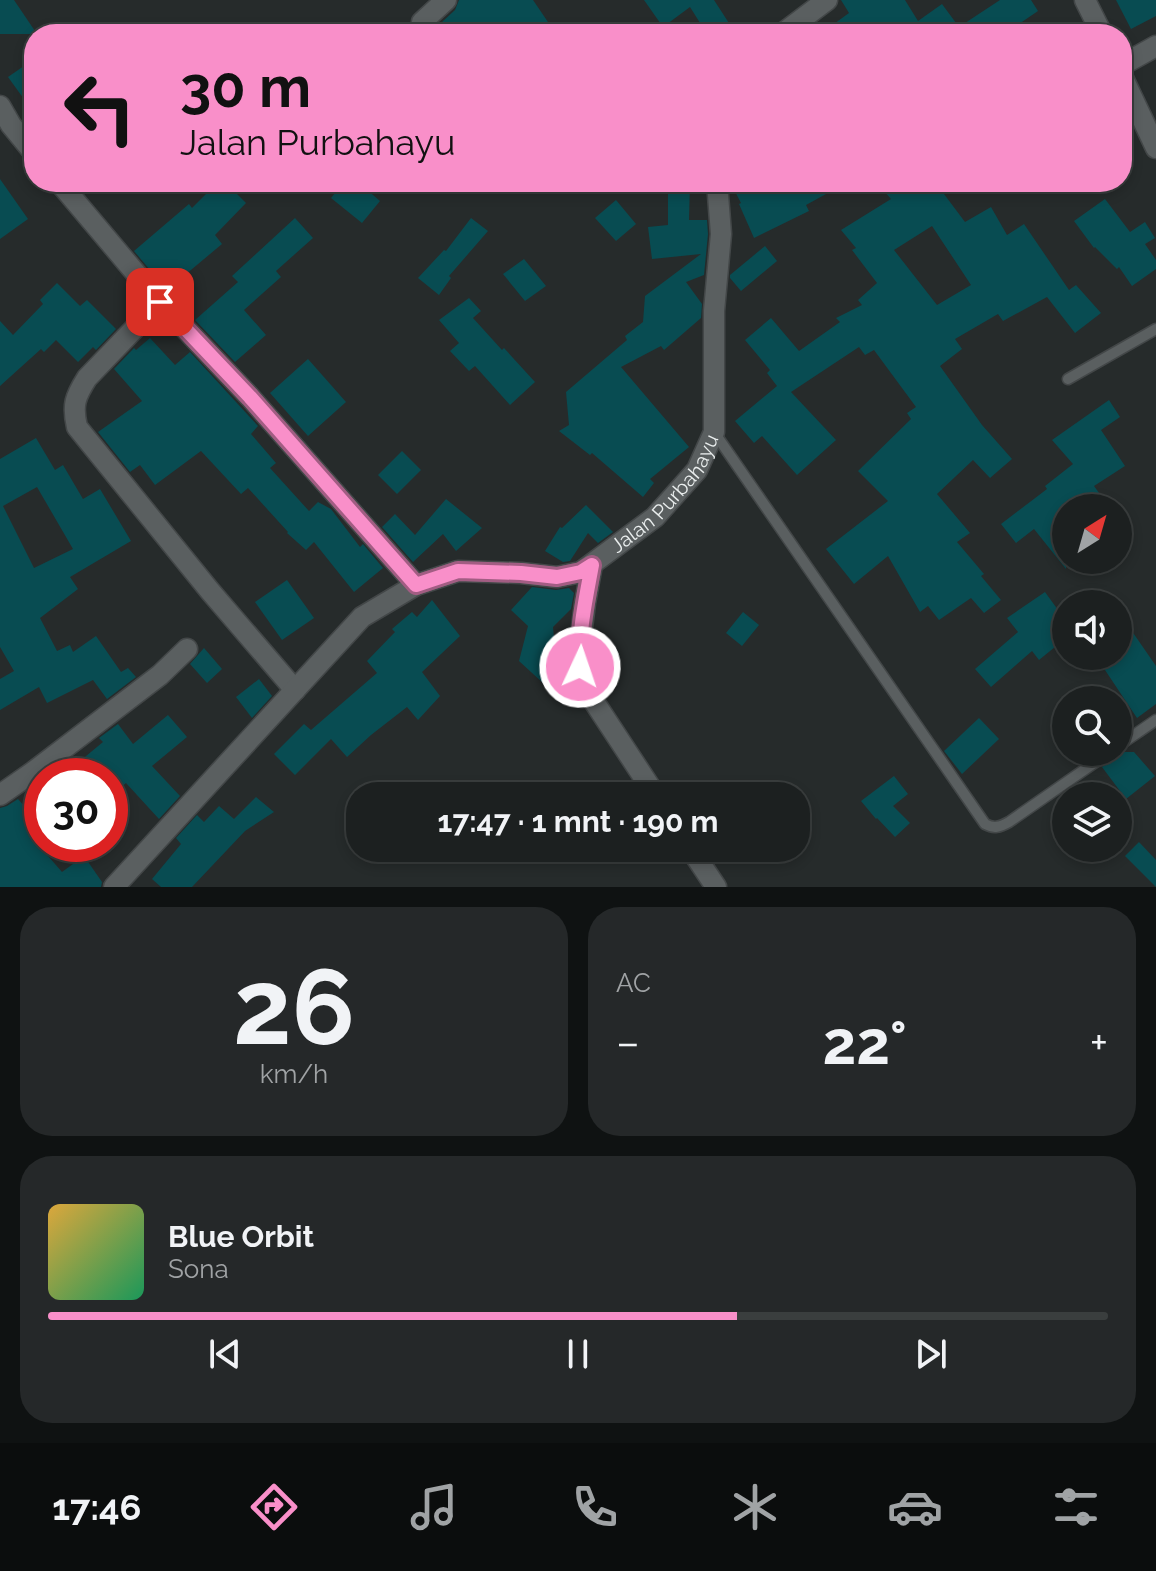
<!DOCTYPE html>
<html lang="id">
<meta charset="utf-8">
<style>
:root{--surface:#1c2020;--page:#252829;--text:#f1f3f6;--muted:#a0a3a5;--line:#3a3e3e;--accent:#f98fc9}
body{margin:0;font-family:Raleway,sans-serif;background:var(--page);color:var(--text);height:100vh;display:flex;flex-direction:column;font-size:30px;white-space:nowrap}
*{box-sizing:border-box;margin:0}
p{font-size:26px;color:var(--muted)}
.icon{flex:none;width:44px;height:44px;fill:none;stroke:currentColor;stroke-width:2;stroke-linecap:round;stroke-linejoin:round}
.map{position:relative;height:887px;overflow:hidden}
.drawer{display:flex;flex-direction:column;gap:20px;padding:20px;background:#0f1212;flex:1}
.drawer>*{flex:none}
.hud{position:absolute;left:24px;top:24px;width:1108px;height:168px;border-radius:32px;box-shadow:0 4px 12px #0003,0 0 0 2px var(--line);background:#f98fc9;color:#111;overflow:hidden}
.needle{width:52px;rotate:37deg}
.buttons{position:absolute;left:1052px;top:494px;display:grid;gap:16px}
.buttons a{display:grid;place-items:center;width:80px;height:80px;border-radius:50%;background:var(--surface);box-shadow:0 4px 12px #0003,0 0 0 2px var(--line);font-size:40px}
.speed{position:absolute;left:24px;top:758px;display:flex;gap:16px;font-size:40px;font-weight:700;text-align:center}
.speed>*{display:grid;place-content:center;width:104px;height:104px;border-radius:50%;background:var(--surface);box-shadow:0 4px 12px #0003,0 0 0 2px var(--line);line-height:1}
.speed .limit{border:12px solid #d22;background:#fff;color:#111}
.pin{position:absolute;display:grid;place-items:center;width:68px;height:68px;color:#fff;margin:-34px;border-radius:16px;box-shadow:0 4px 12px #0006}
.me{position:absolute;width:88px;margin:-44px;rotate:3deg;stroke-linejoin:round;filter:drop-shadow(0 0 6px #0008)}
.turn{display:flex;align-items:center;gap:28px;height:168px;padding:0 24px;font-size:36px}
.turn .icon{width:104px;height:104px;stroke-width:2.5}
.turn b{display:block;font-size:56px;line-height:68px}
.big{font-size:60px;font-weight:700;line-height:1.1}
.drawer .widget{flex:1;display:flex;flex-direction:column;justify-content:center;gap:12px;min-width:0;padding:0 28px;border-radius:32px;background:var(--page)}
.drawer .dial{align-items:center;gap:0}
.dial b{font-size:104px;line-height:1}
.song{display:flex;align-items:center;gap:24px}
.cover{width:96px;height:96px;border-radius:12px;background:linear-gradient(135deg,hsl(40 70% 55%),hsl(150 70% 35%))}
.played{height:8px;border-radius:4px;background:linear-gradient(90deg,var(--accent) 65%,var(--line) 65%)}
.keys{display:flex;justify-content:space-around;direction:ltr}
.heat{display:flex;justify-content:space-between;align-items:center;font-size:44px;direction:ltr}
.drawer .tiles{flex:1;display:grid;gap:20px;grid-template-columns:1fr 1fr}
.widget:last-child{grid-column:span 2}
.trip{position:absolute;left:346px;top:782px;width:464px;height:80px;border-radius:32px;background:var(--surface);box-shadow:0 4px 12px #0003,0 0 0 2px var(--line);font-weight:700;line-height:80px;text-align:center}
.menu{display:flex;height:128px;justify-content:space-around;align-items:center;background:#0b0d0d;color:var(--muted)}
.menu .icon{width:56px;height:56px}
.menu .selected{color:var(--accent)}
.menu b{font-size:36px;color:var(--text)}
.map>svg:first-child{display:block}
.building{fill:#084c52;fill-rule:evenodd}
.lines{fill:none;stroke-linecap:round;stroke-linejoin:round}
.service-casing{stroke:#434748;stroke-width:13}
.minor-casing{stroke:#434748;stroke-width:23}
.service{stroke:#5a5f60;stroke-width:10}
.minor{stroke:#5a5f60;stroke-width:20}
.route-casing{stroke:#a25d83;stroke-width:20}
.route{stroke:#f98fc9;stroke-width:14}
.labels{text-anchor:middle;stroke-width:8;stroke-linejoin:round;paint-order:stroke}
.street-label{font-size:20px;fill:#e9eded;stroke:#1c2121}
</style>
<div class="map">
<svg width="1156" height="887" viewBox="0 0 1156 887">
<rect width="100%" height="100%" fill="#262b2b"/>
<g class="building">
<polygon points="0,0 14,0 37,34 0,34"/>
<polygon points="459,0 533,0 550,25 539,34 429,34 455,10"/>
<polygon points="644,0 714,0 736,34 707,34 690,7 663,27"/>
<polygon points="841,0 905,0 918,21 942,4 959,27 1000,0 1031,0 1038,11 1004,34 820,34 849,13"/>
<polygon points="1116,0 1156,0 1156,16 1131,29"/>
<polygon points="34,59 34,113 8,77"/>
<polygon points="0,179 28,219 0,239"/>
<polygon points="218,182 225,182 246,203 215,235 222,244 167,290 134,251 189,204 192,208"/>
<polygon points="344,182 358,182 380,201 362,223 331,198"/>
<polygon points="668,182 690,182 689,220 707,220 708,234 704,275 686,282 702,304 701,318 664,350 661,346 621,367 689,447 650,479 654,483 643,497 592,453 590,455 559,431 569,425 566,392 627,340 625,336 643,322 645,296 701,254 652,259 648,227 668,225"/>
<polygon points="730,182 848,182 806,205 809,211 754,238 739,204 741,203"/>
<path d="M876 182H935L965 222 991 207 1007 235 1024 224 1069 290 1076 285 1101 313 1075 333 1047 297 1003 321 998 314 955 339 962 349 940 366 982 425 1012 459 990 478 973 460 937 494 970 533 957 542 984 574 981 576 1001 600 984 613 971 598 939 620 928 606 920 612 888 556 854 584 826 549 888 501 858 471 911 419 907 413 916 407 874 350 865 355 859 347 791 392 836 440 797 475 762 436 754 443 735 421 777 386 767 373 770 370 745 340 771 318 799 351 840 322 836 318 862 305 858 300 877 283 852 250 856 248 841 230 891 199ZM932 226 971 285 937 305 894 250Z"/>
<polygon points="1105,199 1130,232 1145,222 1155,238 1145,244 1156,260 1156,269 1132,286 1119,267 1117,269 1095,247 1094,248 1074,221"/>
<polygon points="616,200 636,224 616,241 595,218"/>
<polygon points="295,218 313,238 276,271 281,277 244,310 266,335 235,362 195,320 238,282 232,276"/>
<polygon points="471,218 488,231 449,276 451,278 439,295 418,278 444,250 446,251"/>
<polygon points="765,246 777,261 741,291 730,278 730,275"/>
<polygon points="524,259 546,286 525,301 503,274"/>
<polygon points="57,283 80,306 87,300 116,329 96,350 93,347 78,362 56,340 44,352 41,349 0,386 0,321 13,335 43,304 40,300"/>
<polygon points="469,298 481,311 473,318 502,350 504,348 535,382 510,405 475,366 469,371 450,351 459,343 439,320"/>
<polygon points="150,338 175,365 190,352 258,426 251,434 276,463 270,468 309,511 318,502 331,509 360,547 363,544 383,568 354,592 314,542 306,550 287,533 288,532 248,488 241,494 201,451 155,485 140,465 130,472 98,432 142,401 114,369 134,348 136,350"/>
<polygon points="308,359 346,402 308,436 270,393"/>
<polygon points="1109,400 1120,417 1101,430 1125,466 1094,486 1102,497 1087,508 1066,508 1066,569 1034,529 1016,543 1001,524 1047,489 1045,486 1073,464 1052,440"/>
<path d="M36 438 55 470 63 465 83 499 100 489 131 541 70 577 78 589 40 618 57 651 70 645 73 652 96 636 121 672 128 668 136 677 107 699 93 680 47 703 39 687 0 710V679L14 671 0 647V459ZM37 487 73 549 34 568 3 506Z"/>
<polygon points="402,451 421,470 397,494 378,475"/>
<polygon points="446,499 482,528 456,551 443,534 413,562 382,527 395,514 415,535"/>
<polygon points="586,505 613,532 598,543 588,533 570,561 563,562 545,551 560,527 562,528"/>
<polygon points="287,580 314,618 282,640 255,602"/>
<polygon points="532,587 556,590 569,588 574,593 571,609 553,627 557,671 543,683 519,661 528,626 511,610"/>
<polygon points="1045,592 1066,621 1066,638 1039,660 1032,651 991,687 975,669 1018,632 1007,618"/>
<polygon points="432,600 460,636 422,672 440,696 418,720 407,707 371,735 347,757 331,739 295,775 274,754 304,724 311,730 377,673 367,661 395,632 392,629 412,612 417,617"/>
<polygon points="1118,611 1156,666 1156,704 1137,718 1105,670 1093,656 1118,656"/>
<polygon points="743,612 759,625 742,646 726,633"/>
<polygon points="204,648 222,669 207,683 190,664"/>
<polygon points="259,679 272,696 252,718 236,697"/>
<polygon points="168,715 187,737 152,766 180,796 159,819 126,783 110,796 110,776 62,776 103,742 99,738 118,724 133,744"/>
<polygon points="979,718 999,739 962,774 944,751"/>
<polygon points="1123,752 1134,752 1155,776 1126,799 1102,767 1115,759 1118,754"/>
<polygon points="894,776 908,794 893,806 910,823 895,837 877,818 876,819 861,801"/>
<polygon points="42,793 42,849 62,872 84,856 102,882 101,887 0,887 0,808 7,806 18,799 25,807"/>
<polygon points="256,797 274,812 245,831 192,887 161,887 152,879 181,844 176,838 197,815 204,822 219,806 234,819"/>
<polygon points="1139,842 1156,860 1156,887 1125,856"/>
</g>
<g class="lines">
<defs>
<g id="service">
<polyline points="1068,379 1156,329"/>
<path d="M714 432 985 824C994 829 1000 827 1009 822L1110 752"/>
<polyline points="1118,746 1156,720"/>
</g>
<g id="minor">
<polyline points="1085,0 1102,34"/>
<polyline points="422,22 446,0"/>
<polyline points="782,34 827,0"/>
<polyline points="1122,65 1156,46"/>
<polyline points="1122,76 1156,148"/>
<polyline points="0,106 11,125 34,153"/>
<polyline points="59,182 160,302 250,397 416,585"/>
<path d="M160 302 87 378C75 397 72 405 77 427L210 591 295 690"/>
<polyline points="592,565 585,603 579,652 580,667 591,697 656,796"/>
<polyline points="0,795 33,772 160,675 187,649"/>
<polyline points="690,848 716,887"/>
<path id="s1" d="M114 887 362 617 416 585 458 571 521 573 557 577 581 572 655 517 697 470 714 432V311L721 234 717 182"/>
</g>
</defs>
<use href="#service" class="service-casing"/>
<use href="#minor" class="minor-casing"/>
<use href="#service" class="service"/>
<use href="#minor" class="minor"/>
</g>
<g class="lines">
<defs>
<path id="route" d="M160 302 250 397 416 585 458 571 521 573 557 577 581 572 592 565C586 598 578 633 580 667"/>
</defs>
<use href="#route" class="route-casing"/>
<use href="#route" class="route"/>
</g>
<g class="labels">
<g class="street-label">
<text dy="7" stroke="none"><textPath href="#s1" startOffset="714">Jalan Purbahayu</textPath></text>
</g>
</g>
</svg>
<div class="buttons">
<a><svg class="needle" viewBox="-14 -14 28 28"><path d="M0-13l5 13h-10z" fill="#e53935"/><path d="M0 13l5-13h-10z" fill="#a0a3a5"/></svg></a>
<a><svg class="icon" aria-label="sound" viewBox="0 0 24 24"><path d="M4 9h4l5-4v14l-5-4H4zM17 9q2 3 0 6"/></svg></a>
<a><svg class="icon" aria-label="search" viewBox="0 0 24 24"><circle cx="10" cy="10" r="6"/><path d="M15 15l6 6"/></svg></a>
<a><svg class="icon" aria-label="layers" viewBox="0 0 24 24"><path d="M12 4l9 5-9 5-9-5zM3 14l9 5 9-5"/></svg></a>
</div>
<div class="speed"><div class="limit">30</div></div>
<div class="pin" style="left:160px;top:302px;background:#d93025"><svg class="icon" aria-label="arrive" viewBox="0 0 24 24"><path d="M6 21V4h12l-3 4 3 4H6"/></svg></div>
<svg class="me" style="left:580px;top:667px" viewBox="-20 -20 40 40"><circle r="17" fill="#f98fc9" stroke="#fff" stroke-width="3"/><path d="M0-11L8 9 0 5-8 9z" fill="#fff"/></svg>
<div class="trip">17:47 · 1 mnt · 190 m</div>
<div class="hud">
<div class="turn"><svg class="icon" aria-label="left" viewBox="0 0 24 24"><path d="M17 20v-9H6M10 6l-5 5 5 5"/></svg><div><b>30 m</b>Jalan Purbahayu</div></div>
</div>
</div>
<section class="drawer">
<div class="tiles">
<div class="widget dial"><b>26</b><p>km/h</p></div>
<div class="widget"><p>AC</p>
<div class="heat"><a>−</a><b class="big">22°</b><a>+</a></div>
</div>
<div class="widget">
<div class="song"><i class="cover"></i><div><b>Blue Orbit</b><p>Sona</p></div></div>
<div class="played"></div>
<div class="keys"><svg class="icon" aria-label="previous" viewBox="0 0 24 24"><path d="M18 5L8 12l10 7zM5 5v14"/></svg><svg class="icon" aria-label="pause" viewBox="0 0 24 24"><path d="M8 5v14M16 5v14"/></svg><svg class="icon" aria-label="next" viewBox="0 0 24 24"><path d="M6 5l10 7-10 7zM19 5v14"/></svg></div>
</div>
</div>
</section>
<nav class="menu">
<b>17:46</b>
<svg class="icon selected" aria-label="directions" viewBox="0 0 24 24"><path d="M12 3l9 9-9 9-9-9zM9 14v-3h6M13 9l2 2-2 2"/></svg>
<svg class="icon" aria-label="music" viewBox="0 0 24 24"><path d="M9 18V5l10-2v13"/><circle cx="6" cy="18" r="3"/><circle cx="16" cy="16" r="3"/></svg>
<svg class="icon" aria-label="phone" viewBox="0 0 24 24"><path d="M5 4h4l2 5-3 2q2 4 5 5l2-3 5 2v4C11 20 4 13 5 4z"/></svg>
<svg class="icon" aria-label="climate" viewBox="0 0 24 24"><path d="M12 3v18M4 7l16 10M4 17L20 7"/></svg>
<svg class="icon" aria-label="car" viewBox="0 0 24 24"><path d="M5 17H2v-5l4-1 3-4h7l3 4 3 1v5h-3M9 17h6M6 11h13"/><circle cx="7" cy="17" r="2"/><circle cx="17" cy="17" r="2"/></svg>
<svg class="icon" aria-label="filters" viewBox="0 0 24 24"><path d="M4 7h16M4 17h16"/><circle cx="9" cy="7" r="2"/><circle cx="15" cy="17" r="2"/></svg>
</nav>
